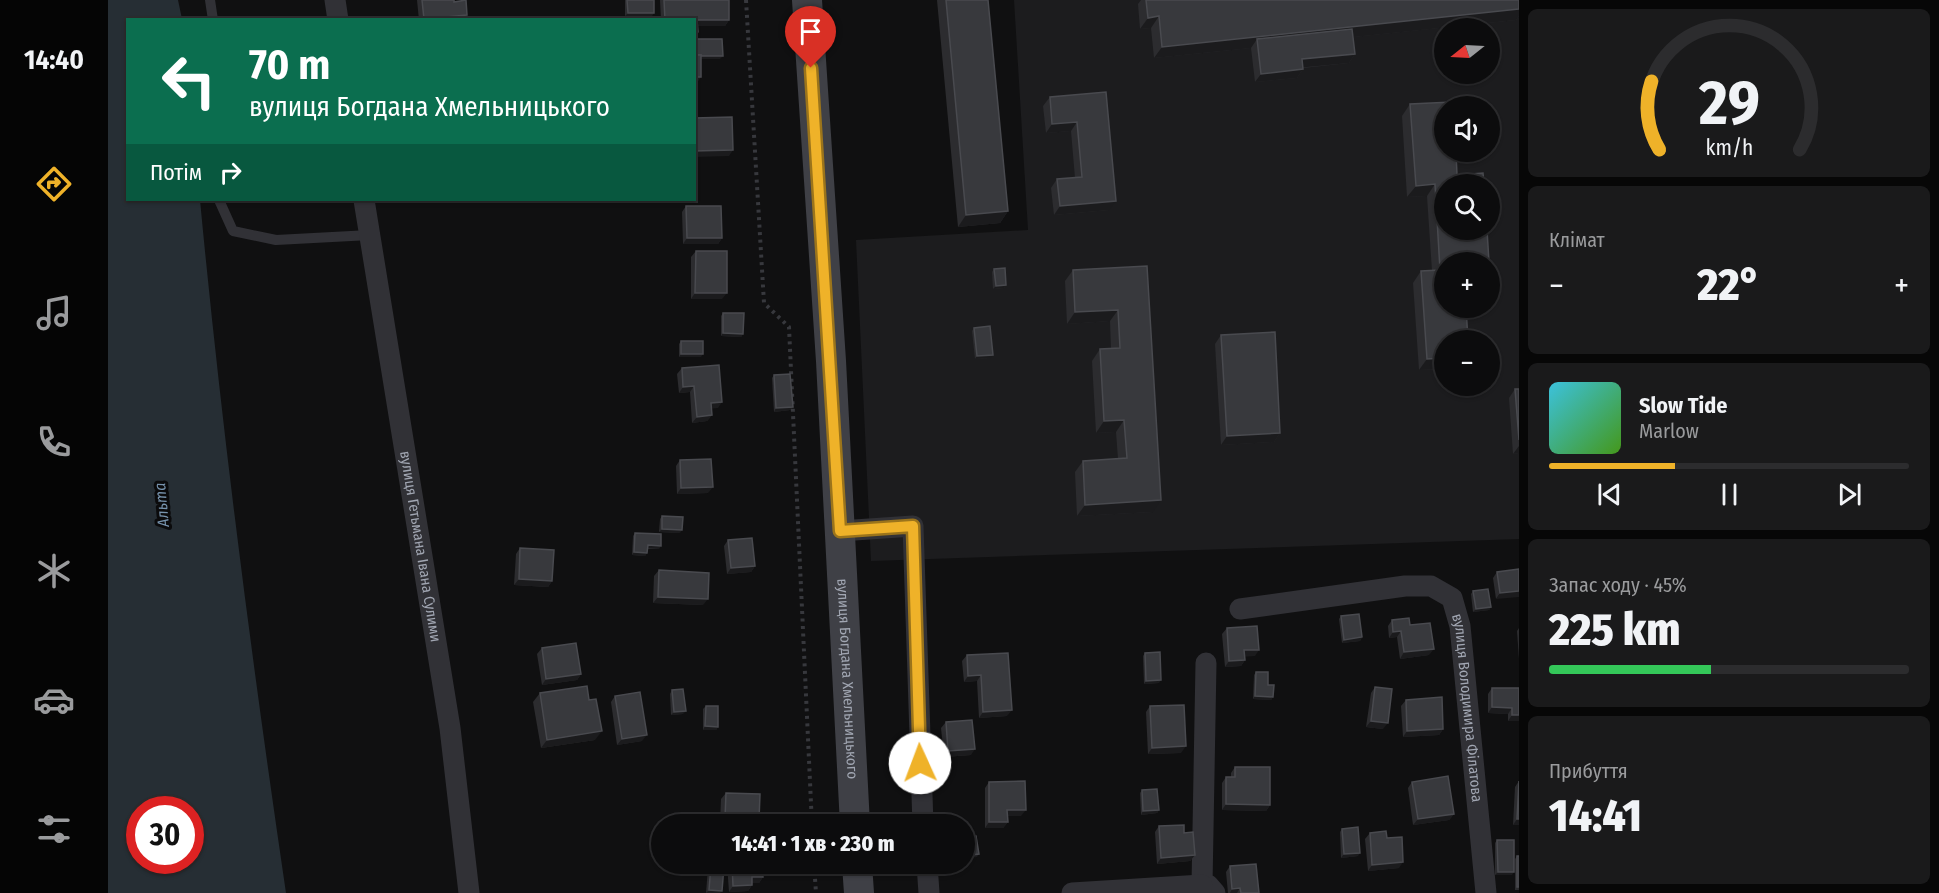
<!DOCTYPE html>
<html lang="uk">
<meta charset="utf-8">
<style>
:root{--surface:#0c0c0d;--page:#1a1a1b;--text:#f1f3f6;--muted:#9a9b9d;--line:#2c2c2e;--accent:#efb229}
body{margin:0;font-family:"Fira Sans Condensed",sans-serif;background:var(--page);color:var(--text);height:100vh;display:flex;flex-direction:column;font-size:22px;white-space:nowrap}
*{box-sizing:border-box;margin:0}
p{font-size:20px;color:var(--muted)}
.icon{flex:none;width:33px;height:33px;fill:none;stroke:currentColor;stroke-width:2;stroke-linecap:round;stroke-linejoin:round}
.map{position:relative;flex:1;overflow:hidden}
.side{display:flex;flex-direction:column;gap:9px;padding:9px;background:#070707;width:420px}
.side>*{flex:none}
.top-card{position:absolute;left:18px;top:18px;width:570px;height:183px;border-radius:0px;box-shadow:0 2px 4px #0004,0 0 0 2px var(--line);background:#0b6e4f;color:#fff;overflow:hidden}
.needle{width:39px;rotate:252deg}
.controls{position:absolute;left:1326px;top:18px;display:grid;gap:12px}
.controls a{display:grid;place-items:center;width:66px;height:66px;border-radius:50%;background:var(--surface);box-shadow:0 2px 4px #0004,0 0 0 2px var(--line);font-size:30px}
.speed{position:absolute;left:18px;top:796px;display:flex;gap:12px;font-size:30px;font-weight:700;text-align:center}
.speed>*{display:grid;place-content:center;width:78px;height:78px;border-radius:50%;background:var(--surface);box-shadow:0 2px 4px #0004,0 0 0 2px var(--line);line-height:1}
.speed .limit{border:9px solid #d22;background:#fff;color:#111}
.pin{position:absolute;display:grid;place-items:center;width:51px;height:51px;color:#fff;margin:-62px -26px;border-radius:50% 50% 50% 0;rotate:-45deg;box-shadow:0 0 6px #0007}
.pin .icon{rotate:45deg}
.me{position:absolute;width:66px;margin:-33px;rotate:358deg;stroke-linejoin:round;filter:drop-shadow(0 0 4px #0008)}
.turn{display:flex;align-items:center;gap:21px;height:126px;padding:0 24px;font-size:27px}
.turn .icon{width:78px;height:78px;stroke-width:2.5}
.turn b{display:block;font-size:42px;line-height:51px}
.then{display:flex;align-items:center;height:57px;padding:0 24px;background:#0003;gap:12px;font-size:22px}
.big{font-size:45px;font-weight:800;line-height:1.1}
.side .widget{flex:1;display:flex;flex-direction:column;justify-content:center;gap:9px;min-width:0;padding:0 21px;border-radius:9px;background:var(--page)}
.side .dial{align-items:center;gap:0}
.dial svg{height:156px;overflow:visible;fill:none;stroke:var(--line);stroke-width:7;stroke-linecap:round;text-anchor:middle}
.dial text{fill:var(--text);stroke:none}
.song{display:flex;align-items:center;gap:18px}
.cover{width:72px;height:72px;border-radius:9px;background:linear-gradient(135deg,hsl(190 70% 55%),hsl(100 70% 35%))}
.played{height:6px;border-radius:3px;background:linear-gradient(90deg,var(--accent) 35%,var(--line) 35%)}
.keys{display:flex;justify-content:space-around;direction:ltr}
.heat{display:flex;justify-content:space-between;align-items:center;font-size:33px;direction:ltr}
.charge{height:9px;border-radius:4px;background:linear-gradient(90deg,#34c759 45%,var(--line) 0)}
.trip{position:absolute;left:543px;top:814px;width:324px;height:60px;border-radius:30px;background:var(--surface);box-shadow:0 2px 4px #0004,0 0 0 2px var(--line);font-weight:800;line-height:60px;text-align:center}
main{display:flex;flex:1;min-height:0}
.menu{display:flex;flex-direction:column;width:108px;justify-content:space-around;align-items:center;background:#050505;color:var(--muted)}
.menu .icon{width:42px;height:42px}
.menu .on{color:var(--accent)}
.menu b{font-size:27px;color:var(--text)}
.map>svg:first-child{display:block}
.built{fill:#1c1c1e;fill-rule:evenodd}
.water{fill:#262e34;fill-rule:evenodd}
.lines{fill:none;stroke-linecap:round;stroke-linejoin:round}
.path{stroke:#37383d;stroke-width:4;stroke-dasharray:3 4.5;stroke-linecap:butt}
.lane{stroke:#313136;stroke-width:10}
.street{stroke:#313136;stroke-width:21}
.secondary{stroke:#3f4046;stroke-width:30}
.wall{fill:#2c2c2f}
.shaded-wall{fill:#1b1b1d}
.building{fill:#38393d;stroke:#494a4f;stroke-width:1.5}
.route-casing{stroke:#9b741b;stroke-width:15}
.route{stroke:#efb229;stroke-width:10}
.labels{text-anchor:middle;stroke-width:6;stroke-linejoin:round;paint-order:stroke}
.street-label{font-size:15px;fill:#a1a6b2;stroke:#0b0b0c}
.water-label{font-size:16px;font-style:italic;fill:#7793ad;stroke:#0b0b0c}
</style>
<main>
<nav class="menu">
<b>14:40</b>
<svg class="icon on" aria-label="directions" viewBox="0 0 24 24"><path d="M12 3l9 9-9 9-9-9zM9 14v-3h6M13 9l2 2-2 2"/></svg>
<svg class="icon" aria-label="music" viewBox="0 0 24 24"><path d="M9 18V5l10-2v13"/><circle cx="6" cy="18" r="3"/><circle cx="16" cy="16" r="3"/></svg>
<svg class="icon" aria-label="phone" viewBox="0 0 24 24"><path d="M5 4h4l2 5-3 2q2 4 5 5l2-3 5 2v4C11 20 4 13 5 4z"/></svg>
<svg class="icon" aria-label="climate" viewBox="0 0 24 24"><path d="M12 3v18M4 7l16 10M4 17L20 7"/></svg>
<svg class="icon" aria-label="car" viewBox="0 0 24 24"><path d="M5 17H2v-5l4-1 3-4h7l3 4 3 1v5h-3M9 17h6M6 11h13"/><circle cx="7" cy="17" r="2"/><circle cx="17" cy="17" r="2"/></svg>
<svg class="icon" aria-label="filters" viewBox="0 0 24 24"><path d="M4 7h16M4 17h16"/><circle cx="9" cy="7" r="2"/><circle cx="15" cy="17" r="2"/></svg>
</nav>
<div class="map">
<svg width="1411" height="893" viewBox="0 0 1411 893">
<rect width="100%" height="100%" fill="#101011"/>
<path class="built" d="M906 0H1411V539L763 561 748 240 920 230ZM1336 28H1382V74H1336ZM1336 106H1382V152H1336ZM1336 184H1382V230H1336ZM1336 262H1382V308H1336ZM1336 340H1382V386H1336Z"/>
<path class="water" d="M0 0H70L74 19 20 20V200H92C114 432 144 662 178 893H0ZM32 810H82V861H32Z"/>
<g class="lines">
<g class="path">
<polyline points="638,0 656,303 681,327 704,825"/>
<polyline points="706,864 708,893"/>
</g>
<g class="lane">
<polyline points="102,0 105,20"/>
<polyline points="111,200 125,231 168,240 262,235"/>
</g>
<g class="street">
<polyline points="227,0 230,20"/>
<path id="s1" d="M256 200 342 728 361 893"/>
<polyline points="732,531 805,526 815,825"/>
<path id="s2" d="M1132 609 1297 586H1323L1344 598 1352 626 1378 893"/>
<polyline points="1098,663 1094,885 1100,885 1107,893"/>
<polyline points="819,864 821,893"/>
<polyline points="964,893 1094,885"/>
</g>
<g class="secondary">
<path id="s3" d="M699 0 723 361 747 825"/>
<polyline points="749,864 751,893"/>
</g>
</g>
<g class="wall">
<polygon points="309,0 346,0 356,20 311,20"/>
<polygon points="517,0 546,0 544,16 517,16"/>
<polygon points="552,0 621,0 621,20 617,26 590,26 586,20 553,20"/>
<polygon points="829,0 880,0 900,211 892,223 850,227"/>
<polygon points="1033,0 1411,0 1411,16 1408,20 1245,37 1247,54 1241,63 1195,68 1195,69 1189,78 1147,82 1143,48 1046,58 1043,28 1032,29 1030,4"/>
<polygon points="998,92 1001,210 946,215 943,188 949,179 967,178 963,131 938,133 935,106 942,97"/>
<polygon points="1344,102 1336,262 1336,369 1311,370 1305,283 1313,271 1324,271 1319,196 1299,197 1294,116 1302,104"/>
<polygon points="578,206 614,238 610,244 575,244 574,212"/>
<polygon points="588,251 614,299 583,299 583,257"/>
<polygon points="1039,266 1045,512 969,516 967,472 975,461 1010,459 1008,432 988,433 984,361 992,349 1003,349 1002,321 959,324 957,281 965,270"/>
<polygon points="886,269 898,285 896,288 885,289 884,272"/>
<polygon points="615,313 635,334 633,337 613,336 613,316"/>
<polygon points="866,328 883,358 867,359 864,331"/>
<polygon points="1113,335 1172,433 1166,442 1113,445 1107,344"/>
<polygon points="573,341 593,357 571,357 571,344"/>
<polygon points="574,368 610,408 603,408 604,415 599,421 584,423 582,392 571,393 569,374"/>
<polygon points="666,375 685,407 682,410 666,412 664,378"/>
<polygon points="1407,389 1411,389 1411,453 1405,454 1401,398"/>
<polygon points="572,460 600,493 569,494 568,466"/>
<polygon points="554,516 572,533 551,532 552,519"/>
<polygon points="527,533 551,549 540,549 539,553 537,556 524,555 525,536"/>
<polygon points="620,540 647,566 643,572 619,574 616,546"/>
<polygon points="412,548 444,581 440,587 406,585 408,554"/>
<polygon points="1411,569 1388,599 1385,578 1389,572"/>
<polygon points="551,570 595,605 545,603 546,576"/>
<polygon points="1365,591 1383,607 1381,610 1365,612 1363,594"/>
<polygon points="1233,616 1254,637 1252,641 1234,643 1231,619"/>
<polygon points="1284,620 1302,625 1321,655 1292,659 1289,637 1281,638 1280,626"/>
<polygon points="1119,628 1147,656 1137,656 1137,660 1133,666 1117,667 1114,634"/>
<polygon points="1411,628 1411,659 1409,631"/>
<polygon points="434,648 473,674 469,680 434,685 429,654"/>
<polygon points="900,653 899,716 871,718 869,681 856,682 854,661 859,655"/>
<polygon points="1037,653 1051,683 1036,684 1035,656"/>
<polygon points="1148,672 1160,685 1165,697 1163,700 1145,699 1146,675"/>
<polygon points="1267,687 1275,729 1258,727 1263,693"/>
<polygon points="1384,688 1411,688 1411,721 1400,721 1400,714 1380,713 1380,694"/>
<polygon points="564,690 575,714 563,715 562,694"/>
<polygon points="432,693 487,740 433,748 425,702"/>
<polygon points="507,696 534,741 509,745 503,702"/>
<polygon points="1298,700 1335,729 1331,735 1295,737 1293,706"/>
<polygon points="598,706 610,727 608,730 595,730 595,709"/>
<polygon points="1042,706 1073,753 1040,754 1038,712"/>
<polygon points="838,722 863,755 836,757 833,728"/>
<polygon points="1127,767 1162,805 1158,811 1114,810 1114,783 1118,777 1123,777 1123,773"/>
<polygon points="1411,781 1411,825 1405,825 1407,787"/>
<polygon points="881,782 913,816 900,816 900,822 895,828 877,828 877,788"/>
<polygon points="1304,782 1346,814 1341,820 1305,825 1300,788"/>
<polygon points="1034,790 1051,810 1049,813 1033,815 1032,793"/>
<polygon points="618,793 651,820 647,825 612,824 613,799"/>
<polygon points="1051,826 1076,833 1087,855 1082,861 1049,864 1047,832"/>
<polygon points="1234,829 1250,856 1233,858 1232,832"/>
<polygon points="1262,833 1279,838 1291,868 1260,871 1257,839"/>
<polygon points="1389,840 1404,875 1387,875 1387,843"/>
<polygon points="1409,856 1411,890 1407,890 1407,859"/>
<polygon points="619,864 654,864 655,877 651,883 644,883 644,885 640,891 621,892"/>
<polygon points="603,865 614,891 598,893 600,868"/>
<polygon points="1122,866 1151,893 1120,893 1118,872"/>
</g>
<g class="shaded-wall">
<polygon points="1411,9 1411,16 1408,20 1150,47 1149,39 1143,48 1046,58 1054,47"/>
<polygon points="520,13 546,13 544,16 517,16"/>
<polygon points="359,15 356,20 316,20"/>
<polygon points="1051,16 1043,28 1032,29 1040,18"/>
<polygon points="589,20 621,20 617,26 586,26"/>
<polygon points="1247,54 1241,63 1188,68 1194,59"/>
<polygon points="586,56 615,56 612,59 586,59"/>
<polygon points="1195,69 1189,78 1147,82 1153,74"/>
<polygon points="586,77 593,77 589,83 586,83"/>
<polygon points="969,122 963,131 938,133 944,124"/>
<polygon points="625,150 621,156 586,157 586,151"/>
<polygon points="1327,184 1319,196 1299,197 1308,186"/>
<polygon points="546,200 557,200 544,202"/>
<polygon points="1008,201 1001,210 946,215 952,206"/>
<polygon points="900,211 892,223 850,227 858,215"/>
<polygon points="579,238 614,238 610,244 575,244"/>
<polygon points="898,285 896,288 885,289 888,286"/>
<polygon points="587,293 619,293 614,299 583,299"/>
<polygon points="1010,310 1002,321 959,324 967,312"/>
<polygon points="615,333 635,334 633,337 613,336"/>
<polygon points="573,354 595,354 593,357 571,357"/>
<polygon points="885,355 883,358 867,359 869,356"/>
<polygon points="1336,358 1336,369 1311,370 1319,359"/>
<polygon points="586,386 582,392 571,393 575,387"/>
<polygon points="614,402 610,408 599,409 603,403"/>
<polygon points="685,407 682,410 666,412 668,408"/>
<polygon points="604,415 599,421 584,423 589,417"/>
<polygon points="1016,420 1008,432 988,433 996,421"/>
<polygon points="1172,433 1166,442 1113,445 1119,436"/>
<polygon points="1411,446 1411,453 1405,454"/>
<polygon points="605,487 600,493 569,494 573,488"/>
<polygon points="1053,500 1045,512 969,516 977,505"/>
<polygon points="554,529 574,530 572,533 551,532"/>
<polygon points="540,545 553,546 551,549 538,548"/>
<polygon points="526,552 539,553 537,556 524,555"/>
<polygon points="647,566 643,572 619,574 623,568"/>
<polygon points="411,579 444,581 440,587 406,585"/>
<polygon points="1411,591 1411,597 1388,599 1392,593"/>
<polygon points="550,597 600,599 595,605 545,603"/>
<polygon points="1383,607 1381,610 1365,612 1368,609"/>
<polygon points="1293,631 1289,637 1281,638 1285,632"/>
<polygon points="1254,637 1252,641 1234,643 1236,640"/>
<polygon points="1326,649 1321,655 1292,659 1296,652"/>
<polygon points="1136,650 1151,650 1147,656 1132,657"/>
<polygon points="1137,660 1133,666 1117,667 1121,661"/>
<polygon points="473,674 469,680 434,685 438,679"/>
<polygon points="873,675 869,681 856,682 860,676"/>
<polygon points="1053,680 1051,683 1036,684 1038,681"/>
<polygon points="1147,696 1165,697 1163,700 1145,699"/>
<polygon points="1384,707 1404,708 1400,714 1380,713"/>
<polygon points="904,710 899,716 871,718 875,712"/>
<polygon points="578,711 575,714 563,715 566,712"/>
<polygon points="1404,715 1411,715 1411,721 1400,721"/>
<polygon points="1263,721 1280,723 1275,729 1258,727"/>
<polygon points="597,726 610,727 608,730 595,730"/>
<polygon points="1335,729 1331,735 1295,737 1299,731"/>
<polygon points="494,731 487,740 433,748 439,740"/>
<polygon points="539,735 534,741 509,745 514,739"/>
<polygon points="1078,746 1073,753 1040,754 1044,748"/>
<polygon points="867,749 863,755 836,757 840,751"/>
<polygon points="1118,804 1162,805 1158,811 1114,810"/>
<polygon points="899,810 918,810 913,816 895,816"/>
<polygon points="1051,810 1049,813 1033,815 1035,811"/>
<polygon points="1346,814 1341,820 1305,825 1310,819"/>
<polygon points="617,818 651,820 647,825 612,824"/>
<polygon points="1409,819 1411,819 1411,825 1405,825"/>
<polygon points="881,822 900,822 895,828 877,828"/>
<polygon points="1252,853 1250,856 1233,858 1236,854"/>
<polygon points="871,854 869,857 856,859 856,856"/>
<polygon points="1087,855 1082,861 1049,864 1053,858"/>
<polygon points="1295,862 1291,868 1260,871 1264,865"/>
<polygon points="1390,872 1406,872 1404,875 1387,875"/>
<polygon points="644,877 655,877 651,883 640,883"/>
<polygon points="644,885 640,891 621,892 625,886"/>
<polygon points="1132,888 1129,893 1122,893 1124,889"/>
<polygon points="601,890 614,891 612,893 598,893"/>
</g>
<g class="building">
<polygon points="314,0 346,0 346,2 358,0 359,15 316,19"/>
<polygon points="519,0 546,0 546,13 520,13"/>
<polygon points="556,0 621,0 621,20 589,20 590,32 586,33 586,20 557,20"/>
<polygon points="838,0 880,0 900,211 858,215"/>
<polygon points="1038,0 1411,0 1411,9 1054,47 1051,16 1040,18"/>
<polygon points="1244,29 1247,54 1194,59 1195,69 1153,74 1149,39"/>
<polygon points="586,39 614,39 615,56 593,56 593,55 586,55"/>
<rect x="586" y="55" width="7" height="22"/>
<polygon points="998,92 1008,201 952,206 949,179 974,177 969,122 944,124 942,97"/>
<polygon points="1344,102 1345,106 1336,106 1336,152 1348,152 1349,175 1375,173 1376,184 1336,184 1336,230 1379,230 1381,262 1336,262 1336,308 1358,308 1360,340 1336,340 1336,358 1319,359 1313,271 1332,270 1327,184 1308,186 1302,104"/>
<polygon points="624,117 625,150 586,151 586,118"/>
<polygon points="578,206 613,206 614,238 579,238"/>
<polygon points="588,251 619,251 619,293 587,293"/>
<polygon points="1039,266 1053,500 977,505 975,461 1019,458 1016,420 996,421 992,349 1012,348 1010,310 967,312 965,270"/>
<polygon points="897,268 898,285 888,286 886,269"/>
<polygon points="615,313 636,313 635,334 615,333"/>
<polygon points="882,326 885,355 869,356 866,328"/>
<polygon points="1167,332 1172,433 1119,436 1113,335"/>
<rect x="573" y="341" width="22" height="13"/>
<polygon points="611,365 614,402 603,403 604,415 589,417 586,386 575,387 574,368"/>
<polygon points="682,374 685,407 668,408 666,375"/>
<polygon points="1407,389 1411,389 1411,440"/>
<polygon points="603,459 605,487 573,488 572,460"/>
<polygon points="554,516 575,517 574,530 554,529"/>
<polygon points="527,533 553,534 553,546 540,545 539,553 526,552"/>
<polygon points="644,538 647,566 623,568 620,540"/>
<polygon points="412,548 446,550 444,581 411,579"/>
<polygon points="1411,569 1411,591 1392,593 1389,572"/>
<polygon points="551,570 601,573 600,599 550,597"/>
<polygon points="1380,589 1383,607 1368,609 1365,591"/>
<polygon points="1251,614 1254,637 1236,640 1233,616"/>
<polygon points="1301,618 1302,625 1322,623 1326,649 1296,652 1293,631 1285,632 1284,620"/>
<polygon points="1149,626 1151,650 1136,650 1137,660 1121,661 1119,628"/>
<polygon points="468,643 473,674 438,679 434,648"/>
<polygon points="1052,652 1053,680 1038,681 1037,653"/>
<polygon points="900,653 904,710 875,712 873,675 860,676 859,655"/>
<polygon points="1148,672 1160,672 1160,685 1166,685 1165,697 1147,696"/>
<polygon points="479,686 481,700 488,699 494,731 439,740 432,693"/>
<polygon points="1267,687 1284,689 1280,723 1263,721"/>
<polygon points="1384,688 1411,688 1411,715 1404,715 1404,708 1384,707"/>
<polygon points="575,689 578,711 566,712 564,690"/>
<polygon points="532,692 539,735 514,739 507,696"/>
<polygon points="1334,697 1335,729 1299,731 1298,700"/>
<polygon points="1076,705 1078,746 1044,748 1042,706"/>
<polygon points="598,706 610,706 610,727 597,726"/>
<polygon points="864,720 867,749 840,751 838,722"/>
<polygon points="1127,767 1162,767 1162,805 1118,804 1118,777 1127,777"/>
<polygon points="1340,776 1346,814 1310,819 1304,782"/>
<polygon points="917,781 918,810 899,810 900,822 881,822 881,782"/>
<polygon points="1411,781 1411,819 1409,819"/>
<polygon points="1049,789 1051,810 1035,811 1034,790"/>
<polygon points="618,793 652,794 651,820 617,818"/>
<polygon points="1076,825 1076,833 1085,832 1087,855 1053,858 1051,826"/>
<polygon points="1250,827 1252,853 1236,854 1234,829"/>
<polygon points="1278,831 1279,838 1294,837 1295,862 1264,865 1262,833"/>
<polygon points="868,836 871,854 856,856 856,838"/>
<polygon points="1389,840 1406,840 1406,872 1390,872"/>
<rect x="1409" y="856" width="2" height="31"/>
<polygon points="624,864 654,864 655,877 644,877 644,885 625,886"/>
<polygon points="1148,864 1151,893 1133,893 1132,888 1124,889 1122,866"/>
<polygon points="603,865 616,866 614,891 601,890"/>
</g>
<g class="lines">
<defs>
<polyline id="route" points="703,68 732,531 805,526 812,763"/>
</defs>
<use href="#route" class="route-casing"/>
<use href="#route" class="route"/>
</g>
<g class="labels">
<g class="street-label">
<text dy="5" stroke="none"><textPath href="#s1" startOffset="351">вулиця Гетьмана Івана Сулими</textPath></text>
<text dy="5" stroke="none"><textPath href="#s3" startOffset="680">вулиця Богдана Хмельницького</textPath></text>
<text dy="5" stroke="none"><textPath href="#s2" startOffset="328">вулиця Володимира Філатова</textPath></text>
</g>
<g class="water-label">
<text transform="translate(53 505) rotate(-95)" y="6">Альта</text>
</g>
</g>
</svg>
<div class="controls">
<a><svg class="needle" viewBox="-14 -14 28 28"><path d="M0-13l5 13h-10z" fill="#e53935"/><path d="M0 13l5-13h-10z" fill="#9a9b9d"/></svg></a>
<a><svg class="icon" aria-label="sound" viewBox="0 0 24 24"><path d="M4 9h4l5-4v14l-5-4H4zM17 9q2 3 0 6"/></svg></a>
<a><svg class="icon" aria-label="search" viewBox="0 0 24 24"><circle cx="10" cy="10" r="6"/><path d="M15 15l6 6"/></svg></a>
<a>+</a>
<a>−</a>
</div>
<div class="speed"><div class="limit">30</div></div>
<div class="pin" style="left:703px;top:68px;background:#d93025"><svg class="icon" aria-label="arrive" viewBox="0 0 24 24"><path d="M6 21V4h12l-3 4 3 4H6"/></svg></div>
<svg class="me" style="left:812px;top:763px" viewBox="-20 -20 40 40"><circle r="19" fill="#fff"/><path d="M0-13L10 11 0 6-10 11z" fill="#efb229"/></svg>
<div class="trip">14:41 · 1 хв · 230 m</div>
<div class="top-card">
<div class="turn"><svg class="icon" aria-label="left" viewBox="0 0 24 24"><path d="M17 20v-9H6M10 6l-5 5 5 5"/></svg><div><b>70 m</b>вулиця Богдана Хмельницького</div></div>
<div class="then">Потім<svg class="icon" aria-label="right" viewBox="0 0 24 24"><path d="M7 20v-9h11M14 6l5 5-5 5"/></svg></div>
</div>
</div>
<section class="side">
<div class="widget dial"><svg viewBox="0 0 100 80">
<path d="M14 69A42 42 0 1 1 86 69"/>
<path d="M14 69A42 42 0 0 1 10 34" stroke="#efb229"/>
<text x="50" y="56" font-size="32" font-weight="700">29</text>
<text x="50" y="72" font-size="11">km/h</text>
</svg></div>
<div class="widget"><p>Клімат</p>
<div class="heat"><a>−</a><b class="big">22°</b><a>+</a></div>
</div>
<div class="widget">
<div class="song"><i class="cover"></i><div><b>Slow Tide</b><p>Marlow</p></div></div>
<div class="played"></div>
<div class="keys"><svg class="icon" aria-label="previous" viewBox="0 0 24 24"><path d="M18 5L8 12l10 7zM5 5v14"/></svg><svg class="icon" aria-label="pause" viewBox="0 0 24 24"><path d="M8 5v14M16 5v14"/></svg><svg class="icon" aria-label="next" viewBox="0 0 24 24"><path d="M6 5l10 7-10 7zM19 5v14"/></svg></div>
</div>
<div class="widget"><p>Запас ходу · 45%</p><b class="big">225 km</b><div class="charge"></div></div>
<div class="widget"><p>Прибуття</p><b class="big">14:41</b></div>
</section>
</main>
